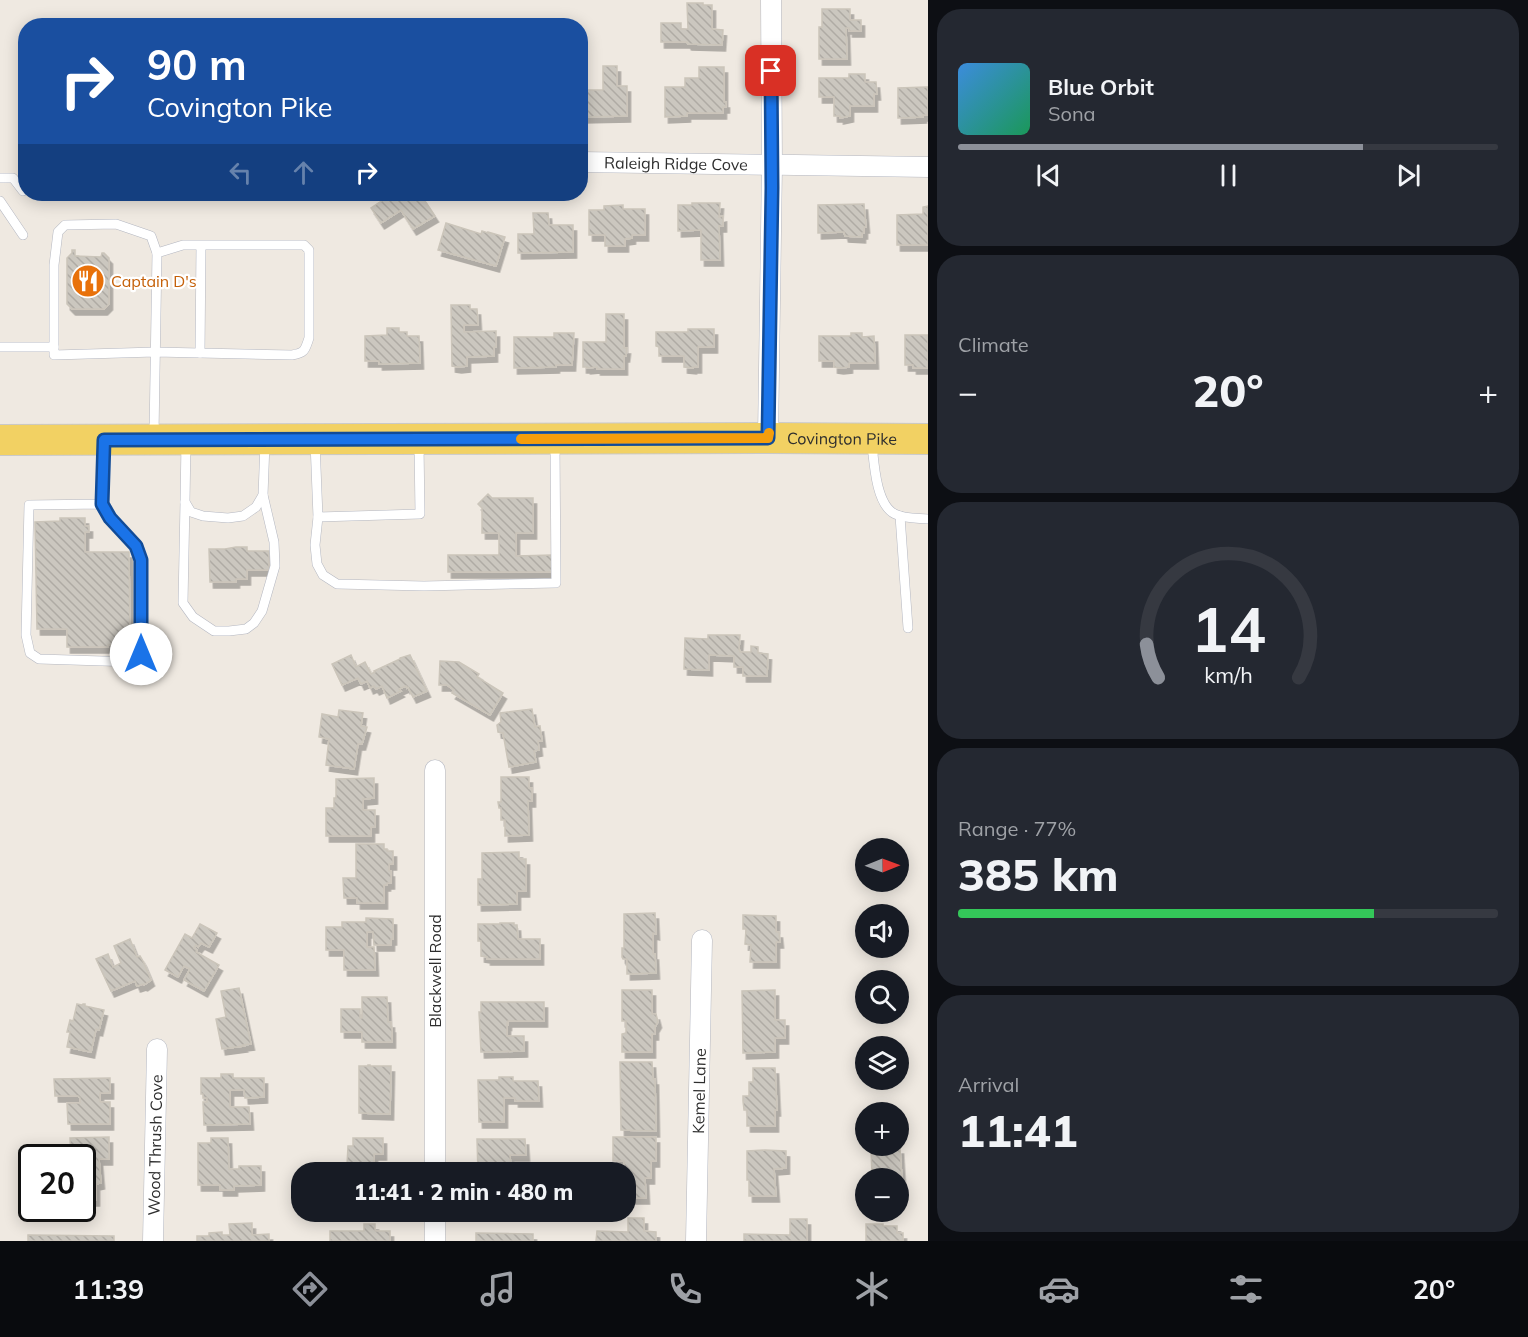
<!DOCTYPE html>
<meta charset="utf-8">
<style>
:root{--surface:#171b24;--page:#242831;--text:#f1f3f6;--muted:#9ea1a6;--line:#363941;--accent:#8c9099}
body{margin:0;font-family:Mulish,sans-serif;background:var(--page);color:var(--text);height:100vh;display:flex;flex-direction:column;font-size:22px;white-space:nowrap}
*{box-sizing:border-box;margin:0}
p{font-size:20px;color:var(--muted)}
.icon{flex:none;width:33px;height:33px;fill:none;stroke:currentColor;stroke-width:2;stroke-linecap:round;stroke-linejoin:round}
.map{position:relative;flex:1;overflow:hidden}
.details{display:flex;flex-direction:column;gap:9px;padding:9px;background:#0d0f14;width:600px}
.details>*{flex:none}
.hud{position:absolute;left:18px;top:18px;width:570px;height:183px;border-radius:24px;box-shadow:0 3px 15px #0003;background:#1a4fa0;color:#fff;overflow:hidden}
.needle{width:39px;rotate:89deg}
.buttons{position:absolute;left:855px;top:838px;display:grid;gap:12px}
.buttons a{display:grid;place-items:center;width:54px;height:54px;border-radius:50%;background:var(--surface);box-shadow:0 3px 15px #0003;font-size:30px}
.speed{position:absolute;left:18px;top:1144px;display:flex;gap:12px;font-size:30px;font-weight:700;text-align:center}
.speed>*{display:grid;place-content:center;width:78px;height:78px;border-radius:50%;background:var(--surface);box-shadow:0 3px 15px #0003;line-height:1}
.speed .limit{border:3px solid #111;border-radius:9px;background:#fff;color:#111}
.pin{position:absolute;display:grid;place-items:center;width:51px;height:51px;color:#fff;margin:-26px;border-radius:12px;box-shadow:0 3px 9px #0006}
.me{position:absolute;width:66px;margin:-33px;rotate:0deg;stroke-linejoin:round;filter:drop-shadow(0 0 4px #0008)}
.turn{display:flex;align-items:center;gap:21px;height:126px;padding:0 30px;font-size:27px}
.turn .icon{width:78px;height:78px;stroke-width:2.5}
.turn b{display:block;font-size:42px;line-height:51px}
.lanes{display:flex;align-items:center;height:57px;padding:0 30px;background:#0003;justify-content:center;gap:30px;direction:ltr}
.lanes .off{opacity:.35}
.big{font-size:45px;font-weight:800;line-height:1.1}
.details .widget{flex:1;display:flex;flex-direction:column;justify-content:center;gap:9px;min-width:0;padding:0 21px;border-radius:24px;background:var(--page)}
.details .dial{align-items:center;gap:0}
.dial svg{height:156px;overflow:visible;fill:none;stroke:var(--line);stroke-width:7;stroke-linecap:round;text-anchor:middle}
.dial text{fill:var(--text);stroke:none}
.song{display:flex;align-items:center;gap:18px}
.cover{width:72px;height:72px;border-radius:9px;background:linear-gradient(135deg,hsl(210 70% 55%),hsl(150 70% 35%))}
.played{height:6px;border-radius:3px;background:linear-gradient(90deg,var(--accent) 75%,var(--line) 75%)}
.keys{display:flex;justify-content:space-around;direction:ltr}
.heat{display:flex;justify-content:space-between;align-items:center;font-size:33px;direction:ltr}
.charge{height:9px;border-radius:4px;background:linear-gradient(90deg,#34c759 77%,var(--line) 0)}
.trip{position:absolute;left:291px;top:1162px;width:345px;height:60px;border-radius:24px;background:var(--surface);box-shadow:0 3px 15px #0003;font-weight:800;line-height:60px;text-align:center}
.dock{display:flex;height:96px;justify-content:space-around;align-items:center;background:#090b0e;color:var(--muted)}
.dock .icon{width:42px;height:42px}
.dock .selected{color:var(--accent)}
.dock b{font-size:27px;color:var(--text)}
main{display:flex;flex:1;min-height:0}
.map>svg:first-child{display:block}
.building{fill:url(#building-back-hatch);stroke:#cbc5ba;stroke-width:1.5;filter:url(#shadow)}
.lines{fill:none;stroke-linecap:round;stroke-linejoin:round}
.service-casing{stroke:#b4b7c1;stroke-width:10}
.minor-casing{stroke:#b4b7c1;stroke-width:21}
.primary-casing{stroke:#c9c9c9;stroke-width:32}
.service{stroke:#fff;stroke-width:9}
.minor{stroke:#fff;stroke-width:20}
.primary{stroke:#f2d163;stroke-width:30}
.route-casing{stroke:#114b97;stroke-width:15}
.route{stroke:#1a73e8;stroke-width:10}
.slow{stroke:#f59e0b;stroke-width:10}
.labels{text-anchor:middle;stroke-width:4.5;stroke-linejoin:round;paint-order:stroke}
.street-label{font-size:16px;fill:#2e2e2e;stroke:#fff}
.food-label{font-size:16px;fill:#c56008;stroke:#fff;text-anchor:start}
</style>
<main>
<div class="map">
<svg width="928" height="1241" viewBox="0 0 928 1241">
<defs>
<pattern id="building-back-hatch" width="6" height="6" patternUnits="userSpaceOnUse" patternTransform="scale(1.5)"><rect width="6" height="6" fill="#cbc7bf"/><path d="M-1 5l2 2M0 0l6 6M5-1l2 2" fill="none" stroke="#afaba4"/></pattern>
<filter id="shadow"><feDropShadow dx="3.5" dy="6" stdDeviation="0" flood-color="#0004"/></filter>
</defs>
<rect width="100%" height="100%" fill="#efe9e1"/>
<g class="building">
<polygon points="687,3 703,3 703,5 712,5 712,29 723,30 722,45 688,44 687,42 661,42 661,23 681,23 681,29 688,29"/>
<polygon points="822,9 850,9 850,20 861,20 861,31 849,31 849,28 846,28 847,59 819,59 819,27 822,27"/>
<polygon points="603,66 617,66 617,86 627,86 627,116 580,117 580,90 603,90"/>
<polygon points="699,67 724,67 724,102 726,102 726,107 723,107 723,113 687,113 687,116 665,117 665,87 685,87 685,78 699,78"/>
<polygon points="849,74 865,74 865,82 876,82 877,94 874,94 874,106 850,106 850,116 840,118 840,116 834,116 834,97 819,97 819,78 849,78"/>
<polygon points="926,87 928,87 928,115 923,115 923,117 898,118 898,88"/>
<polygon points="392,194 418,194 422,199 423,198 435,216 413,229 401,210 381,223 371,208"/>
<polygon points="692,203 720,203 719,217 723,216 723,226 719,226 720,260 701,260 701,230 678,231 678,205 692,205"/>
<polygon points="864,204 866,227 864,227 864,233 862,233 862,237 845,236 844,232 818,233 818,205"/>
<polygon points="623,205 623,209 645,209 645,235 632,235 632,238 625,239 625,246 605,246 605,235 589,235 589,210 604,210 604,206"/>
<polygon points="928,206 928,245 897,245 897,215 923,214 923,207"/>
<polygon points="533,213 548,213 549,225 573,225 573,252 518,253 518,234 534,234"/>
<polygon points="446,223 481,234 482,231 488,233 488,232 505,237 496,266 438,250"/>
<polygon points="72,250 75,250 75,256 101,257 102,253 104,253 109,258 109,304 104,309 72,309 67,304 67,258 72,253"/>
<polygon points="451,305 470,305 470,309 477,309 478,325 464,325 464,332 496,331 496,347 494,347 494,356 467,357 467,366 458,367 452,366"/>
<polygon points="606,314 624,314 624,348 627,348 626,356 624,356 624,369 597,369 597,367 587,368 587,367 583,367 583,342 606,342"/>
<polygon points="387,328 399,328 399,332 407,332 407,336 419,336 420,363 379,364 379,361 365,361 365,336 387,335"/>
<polygon points="688,329 714,329 714,347 698,347 698,367 693,367 693,368 684,367 684,356 659,356 659,347 656,346 656,332 688,332"/>
<polygon points="554,333 574,333 572,365 556,365 556,367 514,368 514,337 554,337"/>
<polygon points="851,333 862,333 862,337 874,336 875,363 849,363 849,367 840,368 834,367 834,361 819,361 819,336 851,336"/>
<polygon points="905,335 928,335 928,368 913,368 913,365 905,365"/>
<polygon points="488,494 492,498 533,498 533,533 516,533 516,556 552,555 552,572 448,572 448,555 499,555 499,533 482,533 482,508 478,504"/>
<polygon points="60,518 85,518 85,526 89,526 89,532 85,532 85,552 129,552 130,644 108,645 108,647 67,647 67,629 37,629 35,522 60,521"/>
<polygon points="236,547 247,547 247,551 269,551 269,570 247,570 247,579 236,579 236,582 210,582 209,549 225,549"/>
<polygon points="708,635 740,635 739,649 740,652 739,652 751,652 751,646 758,647 758,653 768,654 767,676 743,676 743,667 734,667 734,656 709,655 709,670 684,669 685,638 708,639"/>
<polygon points="351,655 356,667 365,662 371,674 375,672 374,671 400,659 400,658 410,655 427,691 413,697 408,687 407,688 406,686 399,689 401,691 387,698 382,686 376,689 374,686 370,688 367,681 361,684 358,678 342,685 332,664"/>
<polygon points="440,661 459,662 479,674 477,677 503,693 490,715 452,693 454,690 447,685 439,685"/>
<polygon points="532,709 535,727 540,726 542,741 538,741 539,750 534,751 536,762 509,767 503,733 498,732 497,725 501,722 500,713"/>
<polygon points="339,710 363,713 361,726 367,727 362,744 358,744 354,769 326,765 329,739 319,737 322,714 338,717"/>
<polygon points="501,777 529,777 529,788 532,788 532,801 528,801 529,835 505,836 505,820 501,820 501,808 499,808 498,802 501,802"/>
<polygon points="374,778 374,798 363,799 363,810 375,810 375,827 371,827 371,836 326,836 326,808 334,808 334,798 336,798 336,779"/>
<polygon points="356,844 384,844 384,849 387,849 387,851 393,851 393,864 389,864 389,871 391,871 391,883 387,883 387,885 384,885 384,903 357,903 357,898 344,898 343,878 356,878"/>
<polygon points="519,852 519,859 526,859 526,891 517,891 517,904 478,905 478,879 482,879 482,853"/>
<polygon points="655,913 656,934 653,933 653,954 655,954 656,973 627,974 627,959 623,959 622,957 622,948 624,948 624,914"/>
<polygon points="743,915 776,916 776,932 779,932 780,942 776,942 776,962 750,962 751,945 745,944 746,929 743,929"/>
<polygon points="366,918 393,919 393,939 391,939 391,945 374,945 373,932 367,932 367,947 374,947 375,970 344,970 344,950 326,950 326,927 342,927 342,922 366,922"/>
<polygon points="500,923 514,923 514,925 517,925 518,939 540,939 540,959 487,959 487,957 481,956 481,941 478,941 478,924 500,924"/>
<polygon points="200,924 217,933 209,947 201,943 198,947 196,945 194,948 197,950 196,952 219,965 204,991 184,980 190,969 184,966 178,977 165,970 185,934 192,938"/>
<polygon points="130,939 137,957 140,956 143,961 151,980 144,985 143,984 137,986 135,981 111,991 96,959 108,954 113,967 121,963 114,946"/>
<polygon points="239,988 251,1044 243,1045 244,1046 222,1049 216,1019 226,1017 221,991"/>
<polygon points="622,990 652,990 652,1014 656,1014 658,1022 655,1027 655,1034 652,1034 652,1052 622,1052 622,1034 626,1033 626,1021 622,1021"/>
<polygon points="775,990 775,1020 785,1020 785,1038 775,1038 775,1052 743,1053 742,991"/>
<polygon points="362,997 387,997 388,1022 391,1022 391,1027 392,1027 392,1042 362,1042 362,1032 341,1032 341,1009 360,1009 360,1018 362,1018"/>
<polygon points="481,1002 544,1002 544,1021 508,1021 508,1024 507,1023 507,1036 524,1036 524,1051 481,1052 479,1012 481,1012"/>
<polygon points="77,1004 82,1005 83,1004 85,1004 85,1006 104,1010 99,1030 96,1029 91,1052 67,1047 70,1032 67,1032 70,1020 73,1021"/>
<polygon points="620,1062 652,1062 653,1079 655,1079 656,1131 621,1130"/>
<polygon points="368,1065 370,1065 370,1066 391,1066 390,1114 359,1113 359,1066 368,1066"/>
<polygon points="753,1068 775,1068 777,1110 775,1110 775,1126 747,1126 747,1110 744,1110 743,1101 743,1096 749,1096 749,1082 753,1082"/>
<polygon points="221,1074 233,1074 233,1078 264,1078 264,1097 245,1098 244,1090 230,1090 230,1107 249,1107 250,1124 204,1125 203,1102 207,1102 207,1098 203,1098 203,1094 201,1094 201,1078 221,1078"/>
<polygon points="499,1077 513,1077 513,1081 538,1081 539,1101 515,1101 515,1098 504,1098 504,1122 479,1122 478,1080 499,1080"/>
<polygon points="110,1078 110,1093 100,1093 100,1102 110,1102 110,1124 68,1124 67,1103 80,1103 80,1098 78,1096 55,1096 54,1079"/>
<polygon points="109,1137 109,1159 99,1159 101,1183 96,1184 96,1200 82,1200 82,1158 71,1158 70,1138"/>
<polygon points="613,1137 656,1137 656,1161 651,1161 651,1178 645,1178 646,1198 626,1198 624,1161 613,1161"/>
<polygon points="211,1138 228,1138 229,1169 239,1169 239,1166 261,1166 261,1185 234,1186 234,1190 220,1190 220,1185 198,1185 198,1143 211,1143"/>
<polygon points="353,1138 383,1138 383,1154 374,1154 374,1165 388,1165 388,1172 391,1172 391,1173 347,1173 346,1165 347,1165 348,1146 353,1146"/>
<polygon points="477,1139 525,1139 526,1155 510,1155 511,1170 540,1170 540,1173 478,1173"/>
<polygon points="900,1148 902,1180 900,1180 901,1202 898,1202 898,1179 875,1179 875,1176 872,1176 871,1149"/>
<polygon points="765,1150 786,1151 786,1168 774,1169 776,1196 749,1196 749,1180 747,1180 747,1151"/>
<polygon points="628,1218 644,1218 644,1231 656,1232 656,1241 596,1241 597,1231 628,1232"/>
<polygon points="790,1219 807,1219 807,1241 744,1241 744,1234 790,1235"/>
<polygon points="252,1223 252,1235 269,1234 269,1241 197,1241 197,1236 209,1236 209,1233 222,1232 222,1235 230,1235 229,1224"/>
<polygon points="364,1224 375,1224 375,1231 390,1231 390,1241 330,1241 330,1231 364,1231"/>
<polygon points="866,1224 883,1224 883,1226 897,1226 897,1233 903,1233 903,1241 866,1241"/>
<polygon points="476,1233 533,1234 533,1241 476,1241"/>
<polygon points="28,1235 114,1236 114,1241 28,1241"/>
</g>
<g class="lines">
<defs>
<g id="service">
<polyline points="0,178 13,178 23,191"/>
<polyline points="0,201 23,235"/>
<polyline points="157,253 151,236 116,224 65,225 58,232 54,265 54,355 155,352 200,353"/>
<polyline points="0,347 54,347"/>
<path d="M154 434 157 253 183 245H304L309 250V338C305 350 305 353 292 355L200 353 201 245"/>
<polyline points="186,442 185,502 191,512 203,516 228,518 243,516 256,507 263,495 265,443"/>
<polyline points="315,442 318,517 420,514 419,444"/>
<path d="M872 444C874 463 876 505 895 514 905 519 917 518 928 519"/>
<polyline points="185,502 183,603 193,617 214,631 229,631 246,629 254,623 262,611 275,566 274,542 263,495"/>
<polyline points="102,504 29,505 26,635 30,653 39,659 134,662 141,654 141,560 136,546 110,518 102,504 104,445"/>
<polyline points="900,516 908,628"/>
<polyline points="318,517 315,545 317,564 323,575 337,584 424,586 556,583 555,443"/>
</g>
<g id="minor">
<path id="s1" d="M580 162 928 167"/>
<polyline points="768,438 772,165 771,0"/>
<polyline points="435,1173 435,770"/>
<path id="s2" d="M153 1241 157 1049"/>
<polyline points="435,1241 435,1212"/>
<path id="s3" d="M696 1241 702 940"/>
</g>
<g id="primary">
<path id="s4" d="M0 440 768 438 928 439"/>
</g>
</defs>
<use href="#service" class="service-casing"/>
<use href="#minor" class="minor-casing"/>
<use href="#primary" class="primary-casing"/>
<use href="#service" class="service"/>
<use href="#minor" class="minor"/>
<use href="#primary" class="primary"/>
</g>
<g class="lines">
<defs>
<polyline id="route" points="141,654 141,560 136,546 110,518 102,504 104,440 768,438 772,188 771,71"/>
</defs>
<use href="#route" class="route-casing"/>
<use href="#route" class="route"/>
<polyline class="slow" points="521,439 768,438 769,433"/>
</g>
<defs>
<symbol id="restaurant-disc" viewBox="-11 -11 22 22"><circle r="9.5" fill="#e8710a" stroke="#fff"/><path d="M-5-6h1v4h1v-4h1v4h1v-4h1v5L-1.5 .5V6h-2V.5L-5-1ZM5-6V6H3V1.5H1.5Q1.5-4 5-6Z" fill="#fff"/></symbol>
</defs>
<g fill-rule="evenodd">
<use href="#restaurant-disc" x="69" y="262" width="38" height="38"/>
</g>
<g class="labels">
<g class="street-label">
<text dy="6" stroke="none"><textPath href="#s1" startOffset="96">Raleigh Ridge Cove</textPath></text>
<text dy="6" stroke="none"><textPath href="#s4" startOffset="842">Covington Pike</textPath></text>
<text transform="translate(435 971) rotate(-90)" y="6">Blackwell Road</text>
<text dy="6" stroke="none"><textPath href="#s3" startOffset="150">Kemel Lane</textPath></text>
<text dy="6" stroke="none"><textPath href="#s2" startOffset="96">Wood Thrush Cove</textPath></text>
</g>
<g class="food-label">
<text x="111" y="287">Captain D's</text>
</g>
</g>
</svg>
<div class="buttons">
<a><svg class="needle" viewBox="-14 -14 28 28"><path d="M0-13l5 13h-10z" fill="#e53935"/><path d="M0 13l5-13h-10z" fill="#9ea1a6"/></svg></a>
<a><svg class="icon" aria-label="sound" viewBox="0 0 24 24"><path d="M4 9h4l5-4v14l-5-4H4zM17 9q2 3 0 6"/></svg></a>
<a><svg class="icon" aria-label="search" viewBox="0 0 24 24"><circle cx="10" cy="10" r="6"/><path d="M15 15l6 6"/></svg></a>
<a><svg class="icon" aria-label="layers" viewBox="0 0 24 24"><path d="M12 4l9 5-9 5-9-5zM3 14l9 5 9-5"/></svg></a>
<a>+</a>
<a>−</a>
</div>
<div class="speed"><div class="limit">20</div></div>
<div class="pin" style="left:771px;top:71px;background:#d93025"><svg class="icon" aria-label="arrive" viewBox="0 0 24 24"><path d="M6 21V4h12l-3 4 3 4H6"/></svg></div>
<svg class="me" style="left:141px;top:654px" viewBox="-20 -20 40 40"><circle r="19" fill="#fff"/><path d="M0-13L10 11 0 6-10 11z" fill="#1a73e8"/></svg>
<div class="trip">11:41 · 2 min · 480 m</div>
<div class="hud">
<div class="turn"><svg class="icon" aria-label="right" viewBox="0 0 24 24"><path d="M7 20v-9h11M14 6l5 5-5 5"/></svg><div><b>90 m</b>Covington Pike</div></div>
<div class="lanes"><svg class="icon off" aria-label="left" viewBox="0 0 24 24"><path d="M17 20v-9H6M10 6l-5 5 5 5"/></svg><svg class="icon off" aria-label="ahead" viewBox="0 0 24 24"><path d="M12 20V5M6 11l6-6 6 6"/></svg><svg class="icon" aria-label="right" viewBox="0 0 24 24"><path d="M7 20v-9h11M14 6l5 5-5 5"/></svg></div>
</div>
</div>
<section class="details">
<div class="widget">
<div class="song"><i class="cover"></i><div><b>Blue Orbit</b><p>Sona</p></div></div>
<div class="played"></div>
<div class="keys"><svg class="icon" aria-label="previous" viewBox="0 0 24 24"><path d="M18 5L8 12l10 7zM5 5v14"/></svg><svg class="icon" aria-label="pause" viewBox="0 0 24 24"><path d="M8 5v14M16 5v14"/></svg><svg class="icon" aria-label="next" viewBox="0 0 24 24"><path d="M6 5l10 7-10 7zM19 5v14"/></svg></div>
</div>
<div class="widget"><p>Climate</p>
<div class="heat"><a>−</a><b class="big">20°</b><a>+</a></div>
</div>
<div class="widget dial"><svg viewBox="0 0 100 80">
<path d="M14 69A42 42 0 1 1 86 69"/>
<path d="M14 69A42 42 0 0 1 8 52" stroke="#8c9099"/>
<text x="50" y="56" font-size="32" font-weight="700">14</text>
<text x="50" y="72" font-size="11">km/h</text>
</svg></div>
<div class="widget"><p>Range · 77%</p><b class="big">385 km</b><div class="charge"></div></div>
<div class="widget"><p>Arrival</p><b class="big">11:41</b></div>
</section>
</main>
<nav class="dock">
<b>11:39</b>
<svg class="icon selected" aria-label="directions" viewBox="0 0 24 24"><path d="M12 3l9 9-9 9-9-9zM9 14v-3h6M13 9l2 2-2 2"/></svg>
<svg class="icon" aria-label="music" viewBox="0 0 24 24"><path d="M9 18V5l10-2v13"/><circle cx="6" cy="18" r="3"/><circle cx="16" cy="16" r="3"/></svg>
<svg class="icon" aria-label="phone" viewBox="0 0 24 24"><path d="M5 4h4l2 5-3 2q2 4 5 5l2-3 5 2v4C11 20 4 13 5 4z"/></svg>
<svg class="icon" aria-label="climate" viewBox="0 0 24 24"><path d="M12 3v18M4 7l16 10M4 17L20 7"/></svg>
<svg class="icon" aria-label="car" viewBox="0 0 24 24"><path d="M5 17H2v-5l4-1 3-4h7l3 4 3 1v5h-3M9 17h6M6 11h13"/><circle cx="7" cy="17" r="2"/><circle cx="17" cy="17" r="2"/></svg>
<svg class="icon" aria-label="filters" viewBox="0 0 24 24"><path d="M4 7h16M4 17h16"/><circle cx="9" cy="7" r="2"/><circle cx="15" cy="17" r="2"/></svg>
<b>20°</b>
</nav>
